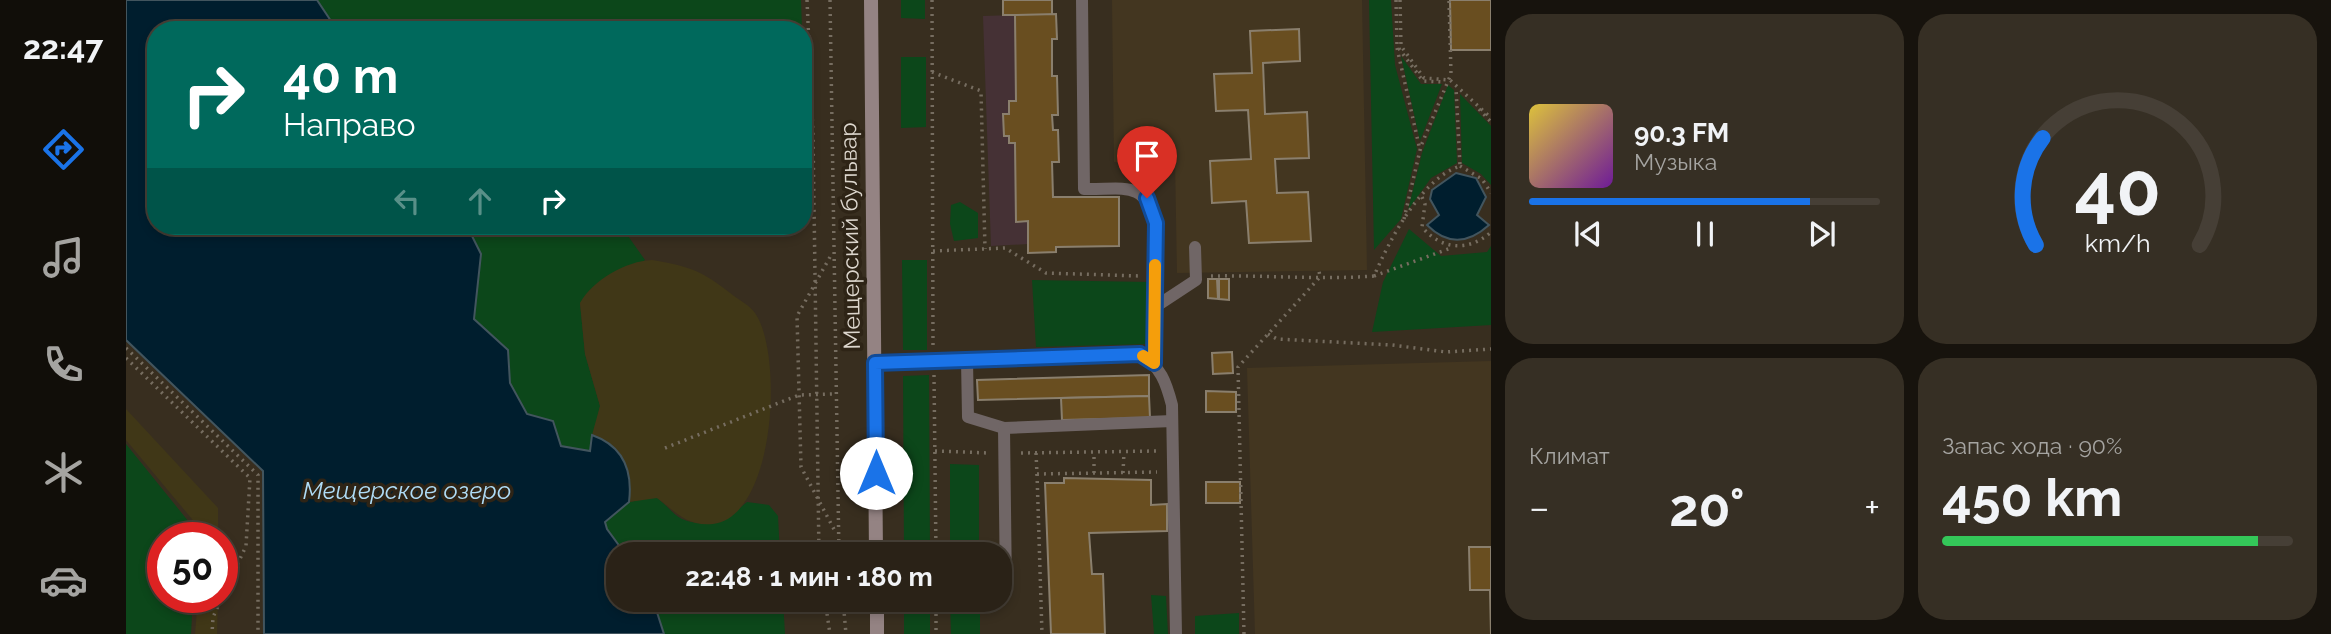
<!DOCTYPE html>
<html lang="ru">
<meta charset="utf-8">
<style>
:root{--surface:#2a2217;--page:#362f24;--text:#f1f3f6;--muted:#a5a4a1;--line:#463f36;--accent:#1a73e8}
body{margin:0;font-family:Raleway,sans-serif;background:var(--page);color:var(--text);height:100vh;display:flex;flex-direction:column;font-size:26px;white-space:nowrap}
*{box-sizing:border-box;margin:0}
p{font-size:23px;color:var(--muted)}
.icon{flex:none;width:38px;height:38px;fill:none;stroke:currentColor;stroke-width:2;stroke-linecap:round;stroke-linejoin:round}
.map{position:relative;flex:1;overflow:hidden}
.sheet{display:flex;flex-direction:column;gap:14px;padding:14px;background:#17130d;width:840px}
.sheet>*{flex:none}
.banner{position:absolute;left:21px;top:21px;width:665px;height:214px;border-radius:28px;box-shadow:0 4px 10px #0003,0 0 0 2px var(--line);background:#00695c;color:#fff;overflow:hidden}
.speed{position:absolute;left:21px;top:522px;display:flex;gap:14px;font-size:35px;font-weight:700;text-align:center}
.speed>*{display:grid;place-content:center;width:91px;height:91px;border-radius:50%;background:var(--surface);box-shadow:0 4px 10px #0003,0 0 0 2px var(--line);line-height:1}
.speed .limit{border:10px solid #d22;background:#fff;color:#111}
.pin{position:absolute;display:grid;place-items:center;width:60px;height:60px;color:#fff;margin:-72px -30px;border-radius:50% 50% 50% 0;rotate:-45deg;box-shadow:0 0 7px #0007}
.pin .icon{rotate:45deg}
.me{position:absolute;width:77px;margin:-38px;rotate:0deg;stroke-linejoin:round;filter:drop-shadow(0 0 5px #0008)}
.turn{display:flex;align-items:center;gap:24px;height:147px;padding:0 21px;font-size:32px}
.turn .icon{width:91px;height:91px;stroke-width:2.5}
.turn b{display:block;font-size:49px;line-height:60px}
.lanes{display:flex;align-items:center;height:66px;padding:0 21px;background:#0003;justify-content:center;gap:35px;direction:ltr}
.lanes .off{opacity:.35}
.big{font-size:52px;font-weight:700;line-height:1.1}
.sheet .widget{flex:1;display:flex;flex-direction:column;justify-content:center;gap:10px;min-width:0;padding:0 24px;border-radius:28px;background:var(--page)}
.sheet .dial{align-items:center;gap:0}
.dial svg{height:182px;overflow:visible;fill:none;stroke:var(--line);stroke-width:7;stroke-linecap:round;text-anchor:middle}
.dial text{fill:var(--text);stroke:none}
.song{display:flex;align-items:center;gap:21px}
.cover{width:84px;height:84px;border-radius:10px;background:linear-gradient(135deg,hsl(50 70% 55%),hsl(280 70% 35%))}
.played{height:7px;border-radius:4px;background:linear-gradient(90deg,var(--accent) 80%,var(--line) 80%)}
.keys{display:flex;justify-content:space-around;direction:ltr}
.heat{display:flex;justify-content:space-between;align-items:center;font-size:38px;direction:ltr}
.charge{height:10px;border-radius:5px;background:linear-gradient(90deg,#34c759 90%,var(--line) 0)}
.sheet .tiles{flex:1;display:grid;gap:14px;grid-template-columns:repeat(2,1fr)}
.trip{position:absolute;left:480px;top:542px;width:406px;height:70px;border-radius:28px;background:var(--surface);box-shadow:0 4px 10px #0003,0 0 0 2px var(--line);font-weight:700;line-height:70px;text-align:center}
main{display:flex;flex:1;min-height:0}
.menu{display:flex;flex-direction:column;width:126px;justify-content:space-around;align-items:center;background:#110e09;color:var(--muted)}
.menu .icon{width:49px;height:49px}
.menu .active{color:var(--accent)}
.menu b{font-size:32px;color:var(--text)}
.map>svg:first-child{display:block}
.commercial{fill:#453135}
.built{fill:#433620}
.green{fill:#0c471a}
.sand{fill:#403717}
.water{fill:#001e2e;stroke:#42555e;stroke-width:2}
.building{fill:#694e20;stroke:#8a7f6d;stroke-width:2}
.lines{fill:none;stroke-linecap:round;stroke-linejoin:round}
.path{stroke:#766d60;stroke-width:3.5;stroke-dasharray:2 5;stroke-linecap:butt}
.service{stroke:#706666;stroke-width:12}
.secondary{stroke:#948383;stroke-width:14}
.route-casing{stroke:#114b97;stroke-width:18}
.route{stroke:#1a73e8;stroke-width:12}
.slow{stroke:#f59e0b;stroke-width:12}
.labels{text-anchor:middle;stroke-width:7;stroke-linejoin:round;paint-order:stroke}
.street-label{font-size:23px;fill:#dcd6cd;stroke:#2e2416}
.water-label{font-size:24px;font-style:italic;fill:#afdcf6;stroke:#2e2416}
</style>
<main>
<nav class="menu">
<b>22:47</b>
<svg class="icon active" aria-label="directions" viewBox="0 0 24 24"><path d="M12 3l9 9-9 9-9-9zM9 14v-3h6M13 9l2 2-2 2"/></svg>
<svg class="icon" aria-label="music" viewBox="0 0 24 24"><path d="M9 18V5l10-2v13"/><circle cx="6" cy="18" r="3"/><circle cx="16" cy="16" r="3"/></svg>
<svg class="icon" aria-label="phone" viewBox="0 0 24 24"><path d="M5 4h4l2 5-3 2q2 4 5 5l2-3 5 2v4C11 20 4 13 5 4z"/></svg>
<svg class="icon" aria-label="climate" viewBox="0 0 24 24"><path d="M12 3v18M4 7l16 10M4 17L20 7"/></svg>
<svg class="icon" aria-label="car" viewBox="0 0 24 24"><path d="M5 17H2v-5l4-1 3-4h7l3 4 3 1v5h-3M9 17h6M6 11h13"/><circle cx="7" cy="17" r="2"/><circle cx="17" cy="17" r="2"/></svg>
</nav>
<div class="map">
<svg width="1365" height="634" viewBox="0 0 1365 634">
<rect width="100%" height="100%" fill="#382e1f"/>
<polygon class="commercial" points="889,15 890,101 883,101 883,114 877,115 878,136 883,136 883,143 889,143 891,222 902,221 902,244 865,246 857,16"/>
<g class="built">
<polygon points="986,0 1236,0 1241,270 1051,273 1049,161 988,162"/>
<polygon points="1365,361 1365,634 1129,634 1121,368"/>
</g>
<g class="green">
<polygon points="191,0 675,0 676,30 211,30"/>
<polygon points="775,0 799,0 799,19 775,18"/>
<polygon points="1243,0 1265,0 1269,65 1291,149 1275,219 1248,250"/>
<polygon points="1275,56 1295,84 1316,84 1294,141"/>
<polygon points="775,57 800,57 800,127 775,128"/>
<polygon points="677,85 681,200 677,200"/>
<polygon points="1322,85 1328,90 1331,163 1305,178 1282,210 1296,153"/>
<polygon points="1334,94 1365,126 1365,185 1355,174 1336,163"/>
<polygon points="834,202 852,213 852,238 828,241 824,224 825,205"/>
<polygon points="341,226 495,226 519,260 454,303 459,354 474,406 464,451 435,446 427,421 401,414 384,383 382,350 348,319 355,254"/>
<polygon points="1283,229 1315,256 1361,252 1365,246 1365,325 1246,332 1257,282"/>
<polygon points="776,260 801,260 801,350 777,350"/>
<polygon points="906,280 1024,282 1024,344 910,347"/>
<polygon points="803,375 804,555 778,555 777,376"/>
<polygon points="0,444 71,532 71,537 37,537 37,597 67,597 65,634 0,634"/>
<polygon points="824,464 853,465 853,555 824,555"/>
<path d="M524 498H531C540 504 546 514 556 519 580 530 604 517 621 502L643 505 652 516 654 555H500L480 529 479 522 503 502Z"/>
<polygon points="1025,595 1040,596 1042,634 1028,634"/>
<polygon points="527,600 657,600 659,634 538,634"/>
<rect x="778" y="600" width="26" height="34"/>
<polygon points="824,600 854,600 854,634 825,634"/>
<polygon points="1113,613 1113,634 1069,634 1069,616"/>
</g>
<g class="sand">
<path d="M526 260C567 267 576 271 608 296 615 301 624 306 629 313 658 355 649 517 587 524 561 527 549 511 531 498L503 502C507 470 497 446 466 435L474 406 459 354 454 303C467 280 500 261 526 260Z"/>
<polygon points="0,409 92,508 92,537 76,537 76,531 0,440"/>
<polygon points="72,597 92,597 91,634 69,634"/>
</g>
<g class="water">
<path d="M0 0H191L211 30H30V226H341L355 254 348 319 382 350 384 383 401 414 427 421 435 446 464 451 466 435C497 446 507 470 503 502L479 522 481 529 500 555H492V600H527L538 634H138L137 471 0 340Z"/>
<path d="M1330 173 1350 178 1360 197 1351 215 1363 225C1342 244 1321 245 1301 225L1313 215 1304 199 1306 190Z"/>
</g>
<g class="building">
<rect x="877" y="0" width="49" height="15"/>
<polygon points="1324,0 1365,0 1365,50 1325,50"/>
<polygon points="930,14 931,39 926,39 926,76 931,76 932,115 926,115 927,130 932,130 933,162 926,162 927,197 993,197 993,246 930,247 930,252 902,253 902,221 890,222 889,143 883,143 883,136 878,136 877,114 883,114 883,101 890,101 889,15"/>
<polygon points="1173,29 1174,61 1137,63 1139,114 1181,112 1183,158 1149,159 1151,193 1182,192 1185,241 1123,243 1120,201 1086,203 1084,161 1125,159 1122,110 1090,111 1088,74 1126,73 1124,31"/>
<polygon points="1082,279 1091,279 1092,299 1082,298"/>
<polygon points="1093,279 1103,279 1103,300 1093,299"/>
<polygon points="1106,352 1107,373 1087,374 1086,353"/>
<polygon points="1023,375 1023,396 852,400 851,380"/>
<polygon points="1080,391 1110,392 1110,412 1080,412"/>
<polygon points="1023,396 1024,418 936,420 935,398"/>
<polygon points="938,478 1025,480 1025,505 1041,504 1041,531 963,533 966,574 977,574 979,634 925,634 919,483 938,483"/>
<rect x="1080" y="482" width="34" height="21"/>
<polygon points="1343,547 1365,547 1365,634 1364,590 1344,590"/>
</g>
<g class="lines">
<g class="path">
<polyline points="681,0 687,134 693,555"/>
<polyline points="704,0 713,555"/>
<polyline points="806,0 807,346"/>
<polyline points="1270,0 1271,46 1297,81 1318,82"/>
<polyline points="1274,0 1275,46 1298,78 1324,80 1365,118"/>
<polyline points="1271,48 1294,150"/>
<polyline points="806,72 855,91 859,249"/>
<polyline points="1353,109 1365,122"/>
<polyline points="1334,166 1356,179 1365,193"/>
<path d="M1296 197 1299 204 1296 227C1315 250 1343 252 1365 232"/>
<polyline points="1278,219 1295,146 1325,74 1323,0"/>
<polyline points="807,251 879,248 920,273 1014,276"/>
<polyline points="704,257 671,316 675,467 710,533"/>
<path d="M1085 276C1139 275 1194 280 1248 276 1264 239 1295 179 1334 166L1330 88"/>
<polyline points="1248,276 1325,248"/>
<polyline points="1142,334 1151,339 1266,345 1320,352 1365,349"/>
<polyline points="0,348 132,475 132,634"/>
<polyline points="0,358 124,478 120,546 87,617 86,634"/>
<polyline points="808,375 810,555"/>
<polyline points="539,448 673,395 708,394"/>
<polyline points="809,451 863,453"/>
<polyline points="895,453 1031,451"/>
<polyline points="910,453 911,474 1031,472"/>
<polyline points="968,473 968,452"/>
<polyline points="997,473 998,452"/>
<polyline points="911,474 916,634"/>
<polyline points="699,600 704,634"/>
<polyline points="717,600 720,634"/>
<polyline points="810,600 810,634"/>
<polyline points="1118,634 1112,367 1194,277 1193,271"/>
</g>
<g class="service">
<path d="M956 0 958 189C997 190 1018 179 1030 223L1028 363"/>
<polyline points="1029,307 1070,280 1069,247"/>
<polyline points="841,360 842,417 878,428 1046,421"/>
<path d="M749 363 1014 354C1035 367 1040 382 1046 405L1050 634"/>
<polyline points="878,428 880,590"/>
</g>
<g class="secondary">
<polyline points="745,0 750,555"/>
<polyline points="751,600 751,634"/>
</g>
</g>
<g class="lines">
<defs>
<polyline id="route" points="750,473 749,363 1014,354 1028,363 1030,223 1021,198"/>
</defs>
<use href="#route" class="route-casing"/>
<use href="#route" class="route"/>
<polyline class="slow" points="1017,356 1028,363 1029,265"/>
</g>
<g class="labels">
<g class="street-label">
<text transform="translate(724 236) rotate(-91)" y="8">Мещерский бульвар</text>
</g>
<g class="water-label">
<text x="281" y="499">Мещерское озеро</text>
</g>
</g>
</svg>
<div class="speed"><div class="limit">50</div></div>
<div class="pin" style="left:1021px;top:198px;background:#d93025"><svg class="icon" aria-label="arrive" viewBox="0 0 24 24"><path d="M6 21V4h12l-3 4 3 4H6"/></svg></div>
<svg class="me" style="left:750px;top:473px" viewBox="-20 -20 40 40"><circle r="19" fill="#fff"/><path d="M0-13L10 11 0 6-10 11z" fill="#1a73e8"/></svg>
<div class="trip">22:48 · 1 мин · 180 m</div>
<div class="banner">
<div class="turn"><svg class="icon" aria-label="right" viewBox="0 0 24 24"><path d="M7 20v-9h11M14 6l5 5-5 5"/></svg><div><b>40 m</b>Направо</div></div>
<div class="lanes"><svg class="icon off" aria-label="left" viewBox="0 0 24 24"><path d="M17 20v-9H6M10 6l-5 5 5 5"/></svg><svg class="icon off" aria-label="ahead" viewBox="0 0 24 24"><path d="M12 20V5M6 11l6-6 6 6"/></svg><svg class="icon" aria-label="right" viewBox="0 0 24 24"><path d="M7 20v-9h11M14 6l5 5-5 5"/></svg></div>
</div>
</div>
<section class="sheet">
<div class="tiles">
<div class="widget">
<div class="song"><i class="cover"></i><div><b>90.3 FM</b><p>Музыка</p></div></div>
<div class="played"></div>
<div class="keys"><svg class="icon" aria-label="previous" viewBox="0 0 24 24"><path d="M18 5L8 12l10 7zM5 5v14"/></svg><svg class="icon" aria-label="pause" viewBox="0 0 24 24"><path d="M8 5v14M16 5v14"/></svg><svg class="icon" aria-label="next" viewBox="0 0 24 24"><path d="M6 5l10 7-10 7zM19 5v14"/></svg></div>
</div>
<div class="widget dial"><svg viewBox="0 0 100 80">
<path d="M14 69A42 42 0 1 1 86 69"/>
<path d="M14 69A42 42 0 0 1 17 22" stroke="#1a73e8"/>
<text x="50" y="56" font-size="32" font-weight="700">40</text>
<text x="50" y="72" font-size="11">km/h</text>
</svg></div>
<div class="widget"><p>Климат</p>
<div class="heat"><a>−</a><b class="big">20°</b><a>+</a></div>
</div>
<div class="widget"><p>Запас хода · 90%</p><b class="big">450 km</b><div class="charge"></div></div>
</div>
</section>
</main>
